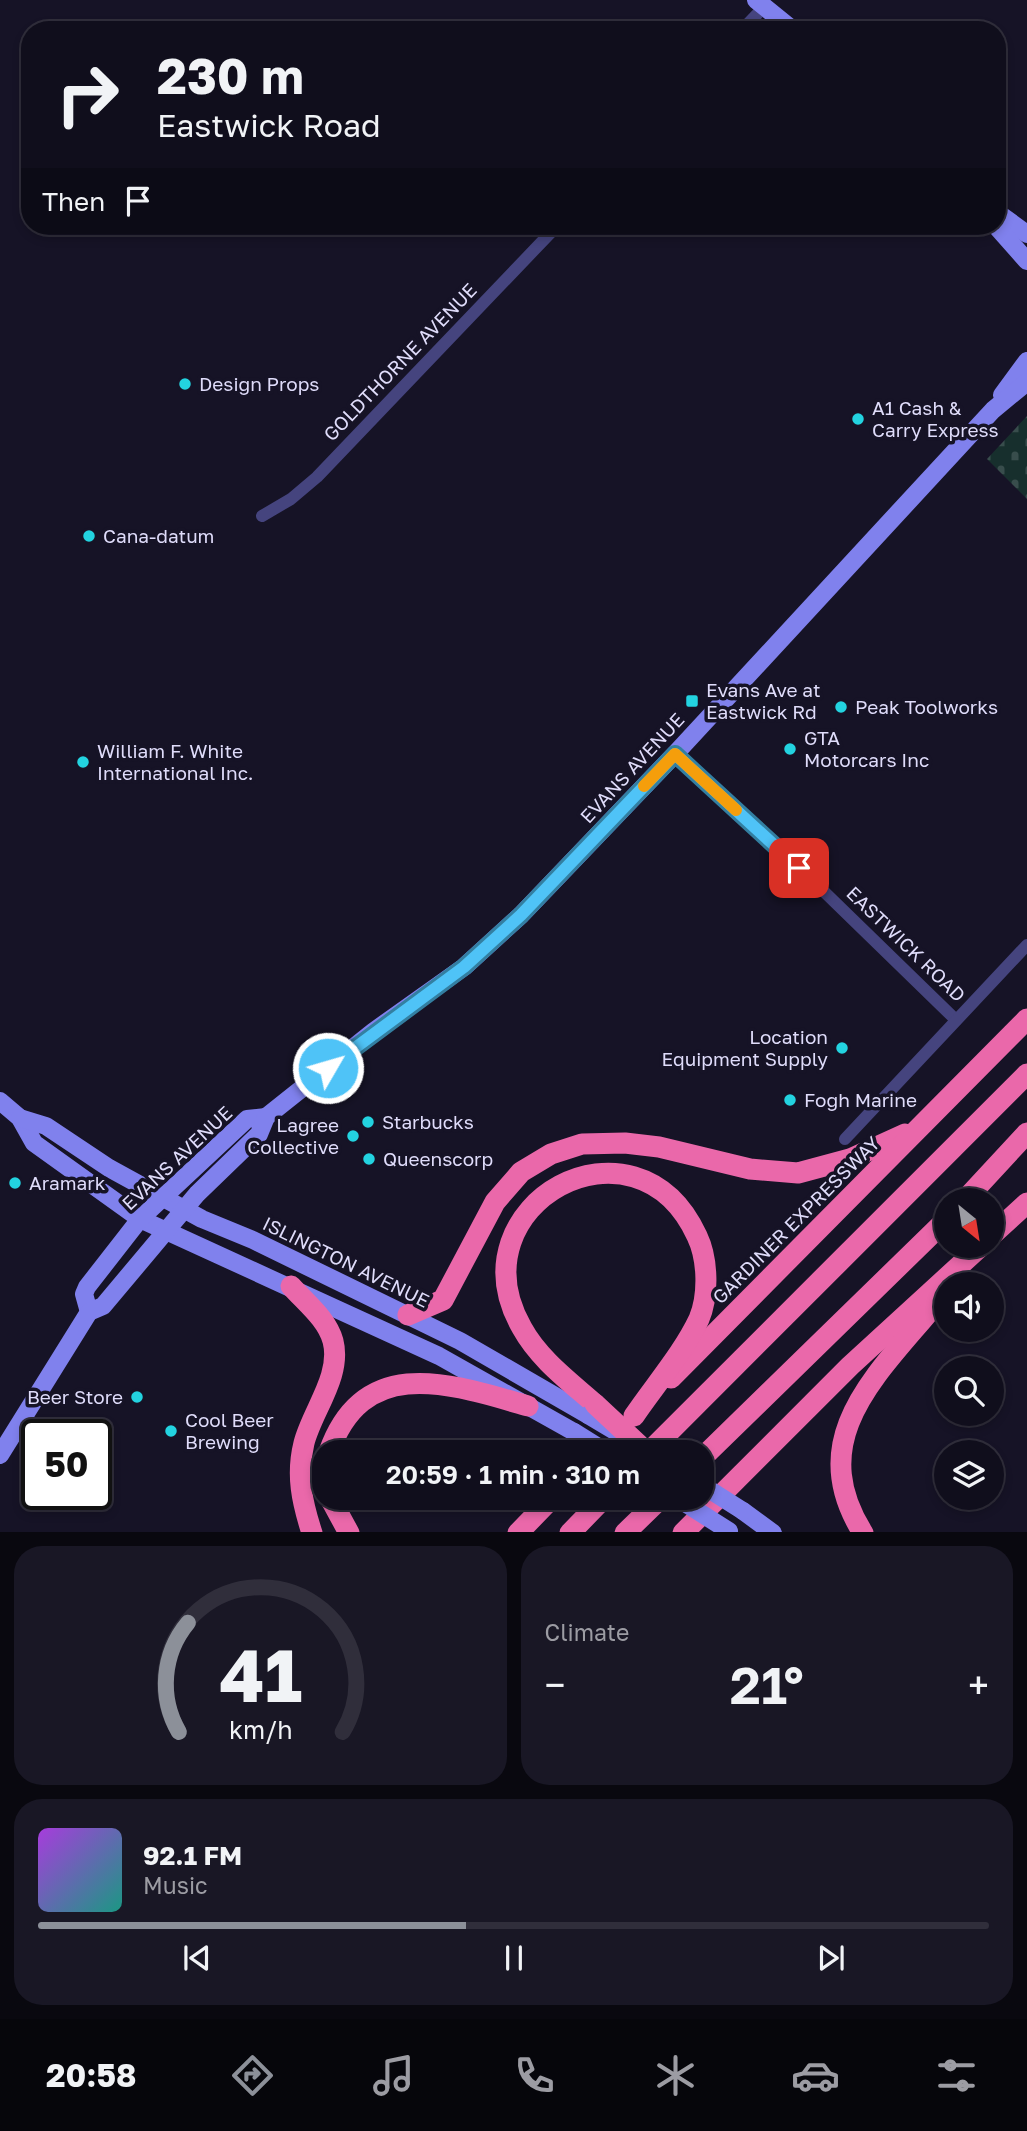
<!DOCTYPE html>
<meta charset="utf-8">
<style>
:root{--surface:#100e1c;--page:#191725;--text:#f1f3f6;--muted:#9c9ca3;--line:#302e3b;--accent:#8c9099}
body{margin:0;font-family:"Golos Text",sans-serif;background:var(--page);color:var(--text);height:100vh;display:flex;flex-direction:column;font-size:26px;white-space:nowrap}
*{box-sizing:border-box;margin:0}
p{font-size:23px;color:var(--muted)}
.icon{flex:none;width:38px;height:38px;fill:none;stroke:currentColor;stroke-width:2;stroke-linecap:round;stroke-linejoin:round}
.map{position:relative;height:1532px;overflow:hidden}
.side{display:flex;flex-direction:column;gap:14px;padding:14px;background:#09080f;flex:1}
.side>*{flex:none}
.top-card{position:absolute;left:21px;top:21px;width:985px;height:214px;border-radius:28px;box-shadow:0 4px 10px #0003,0 0 0 2px var(--line);background:#100e1c;color:var(--text);overflow:hidden}
.needle{width:46px;rotate:150deg}
.fabs{position:absolute;left:934px;top:1188px;display:grid;gap:14px}
.fabs a{display:grid;place-items:center;width:70px;height:70px;border-radius:50%;background:var(--surface);box-shadow:0 4px 10px #0003,0 0 0 2px var(--line);font-size:35px}
.speed{position:absolute;left:21px;top:1419px;display:flex;gap:14px;font-size:35px;font-weight:700;text-align:center}
.speed>*{display:grid;place-content:center;width:91px;height:91px;border-radius:50%;background:var(--surface);box-shadow:0 4px 10px #0003,0 0 0 2px var(--line);line-height:1}
.speed .limit{border:4px solid #111;border-radius:10px;background:#fff;color:#111}
.pin{position:absolute;display:grid;place-items:center;width:60px;height:60px;color:#fff;margin:-30px;border-radius:14px;box-shadow:0 4px 10px #0006}
.me{position:absolute;width:77px;margin:-38px;rotate:52deg;stroke-linejoin:round;filter:drop-shadow(0 0 5px #0008)}
.turn{display:flex;align-items:center;gap:24px;height:147px;padding:0 21px;font-size:32px}
.turn .icon{width:91px;height:91px;stroke-width:2.5}
.turn b{display:block;font-size:49px;line-height:60px}
.then{display:flex;align-items:center;height:66px;padding:0 21px;background:#0003;gap:14px;font-size:26px}
.big{font-size:52px;font-weight:600;line-height:1.1}
.side .tile{flex:1;display:flex;flex-direction:column;justify-content:center;gap:10px;min-width:0;padding:0 24px;border-radius:28px;background:var(--page)}
.side .dial{align-items:center;gap:0}
.dial svg{height:182px;overflow:visible;fill:none;stroke:var(--line);stroke-width:7;stroke-linecap:round;text-anchor:middle}
.dial text{fill:var(--text);stroke:none}
.song{display:flex;align-items:center;gap:21px}
.cover{width:84px;height:84px;border-radius:10px;background:linear-gradient(135deg,hsl(280 70% 55%),hsl(170 70% 35%))}
.played{height:7px;border-radius:4px;background:linear-gradient(90deg,var(--accent) 45%,var(--line) 45%)}
.keys{display:flex;justify-content:space-around;direction:ltr}
.heat{display:flex;justify-content:space-between;align-items:center;font-size:38px;direction:ltr}
.side .tiles{flex:1;display:grid;gap:14px;grid-template-columns:1fr 1fr}
.tile:last-child{grid-column:span 2}
.trip{position:absolute;left:312px;top:1440px;width:402px;height:70px;border-radius:28px;background:var(--surface);box-shadow:0 4px 10px #0003,0 0 0 2px var(--line);font-weight:600;line-height:70px;text-align:center}
.tabs{display:flex;height:112px;justify-content:space-around;align-items:center;background:#06060b;color:var(--muted)}
.tabs .icon{width:49px;height:49px}
.tabs .on{color:var(--accent)}
.tabs b{font-size:32px;color:var(--text)}
.map>svg:first-child{display:block}
.cemetery{fill:url(#cemetery-stones)}
.lines{fill:none;stroke-linecap:round;stroke-linejoin:round}
.street{stroke:#45447e;stroke-width:12}
.secondary{stroke:#8081ed;stroke-width:18}
.highway{stroke:#ea68aa;stroke-width:21}
.secondary-bridge{stroke:#8081ed;stroke-width:18}
.highway-bridge{stroke:#ea68aa;stroke-width:21}
.route-casing{stroke:#337fa1;stroke-width:18}
.route{stroke:#4fc3f7;stroke-width:12}
.slow{stroke:#f59e0b;stroke-width:12}
.poi-dot{fill:#23d3e0;stroke:#161326;stroke-width:2.5}
.labels{text-anchor:middle;stroke-width:7;stroke-linejoin:round;paint-order:stroke}
.street-label{font-size:19px;fill:#dfdcfa;stroke:#161326}
.poi-label{font-size:19px;fill:#dfdcfa;stroke:#161326;text-anchor:start}
</style>
<div class="map">
<svg width="1027" height="1533" viewBox="0 0 1027 1533">
<defs>
<pattern id="cemetery-stones" width="16" height="16" patternUnits="userSpaceOnUse" patternTransform="scale(1.75)"><rect width="16" height="16" fill="#172f2d"/><path d="M2 7V4a2 2 0 0 1 4 0v3zM10 15v-3a2 2 0 0 1 4 0v3z" fill="#384d4c"/></pattern>
</defs>
<rect width="100%" height="100%" fill="#161326"/>
<polygon class="cemetery" points="1027,416 1027,499 987,459"/>
<g class="lines">
<g class="street">
<polyline points="742,30 765,6"/>
<polyline points="262,516 291,499 317,477 557,226"/>
<polyline points="675,754 809,877 956,1020"/>
<polyline points="845,1139 1027,945"/>
</g>
<g class="secondary">
<polyline points="756,0 793,30"/>
<polyline points="998,213 1027,234"/>
<polyline points="996,226 1027,261"/>
<polyline points="1002,395 1027,361"/>
<polyline points="0,1101 20,1118 34,1143 140,1219 439,1356 574,1432"/>
<polyline points="20,1118 46,1126 109,1168 202,1219 253,1240 460,1341 588,1415"/>
<polyline points="89,1312 84,1294 87,1287 140,1219 247,1119 266,1117"/>
<polyline points="0,1455 89,1312 103,1306 197,1194 259,1134 266,1117 374,1031 464,967 521,915 675,754 993,410 1027,382"/>
<polyline points="743,1511 773,1533"/>
</g>
<g class="highway">
<polyline points="965,1200 1027,1133"/>
<polyline points="992,1235 1027,1203"/>
<path d="M291 1286C306 1303 327 1319 333 1341 342 1376 312 1411 304 1443 296 1475 302 1502 312 1533"/>
<polyline points="408,1315 443,1300 495,1202 521,1172 551,1154 582,1144 625,1143 659,1147 750,1169 798,1173 850,1159 905,1134"/>
<polyline points="671,1378 1027,1019"/>
<path d="M595 1404C569 1381 539 1359 522 1328 451 1204 636 1103 697 1236 708 1259 709 1295 699 1319 683 1353 655 1385 634 1416"/>
<path d="M329 1452C364 1353 451 1384 528 1406"/>
<polyline points="649,1452 1027,1074"/>
<polyline points="702,1458 947,1219"/>
<polyline points="330,1498 349,1533"/>
<polyline points="518,1533 552,1498"/>
<polyline points="570,1533 604,1498"/>
<polyline points="625,1533 661,1498"/>
<polyline points="683,1533 850,1366 981,1246"/>
<path d="M863 1533C799 1432 888 1366 946 1291"/>
</g>
<g class="secondary-bridge">
<polyline points="588,1415 650,1452"/>
<polyline points="574,1432 606,1452"/>
<polyline points="702,1485 743,1511"/>
<polyline points="677,1498 729,1531"/>
</g>
<polyline class="highway-bridge" points="595,1404 639,1445"/>
</g>
<g class="lines">
<defs>
<polyline id="route" points="328,1068 464,967 521,915 675,754 799,868"/>
</defs>
<use href="#route" class="route-casing"/>
<use href="#route" class="route"/>
<polyline class="slow" points="644,786 675,754 736,810"/>
</g>
<g class="poi-dot">
<circle cx="185" cy="384" r="7"/>
<circle cx="858" cy="419" r="7"/>
<circle cx="89" cy="536" r="7"/>
<rect x="685" y="694" width="14" height="14" rx="3.5"/>
<circle cx="841" cy="707" r="7"/>
<circle cx="790" cy="749" r="7"/>
<circle cx="83" cy="762" r="7"/>
<circle cx="842" cy="1048" r="7"/>
<circle cx="790" cy="1100" r="7"/>
<circle cx="368" cy="1122" r="7"/>
<circle cx="353" cy="1136" r="7"/>
<circle cx="369" cy="1159" r="7"/>
<circle cx="15" cy="1183" r="7"/>
<circle cx="137" cy="1397" r="7"/>
<circle cx="171" cy="1431" r="7"/>
</g>
<g class="labels">
<g class="street-label">
<text transform="translate(400 362) rotate(-46)" y="7">GOLDTHORNE AVENUE</text>
<text transform="translate(632 768) rotate(-47)" y="7">EVANS AVENUE</text>
<text transform="translate(906 944) rotate(44)" y="7">EASTWICK ROAD</text>
<text transform="translate(177 1158) rotate(-43)" y="7">EVANS AVENUE</text>
<text transform="translate(796 1220) rotate(-45)" y="7">GARDINER EXPRESSWAY</text>
<text transform="translate(346 1262) rotate(26)" y="7">ISLINGTON AVENUE</text>
</g>
<g class="poi-label">
<text x="199" y="391">Design Props</text>
<text x="872" y="415">A1 Cash &amp;<tspan x="872" dy="22">Carry Express</tspan></text>
<text x="103" y="543">Cana-datum</text>
<text x="706" y="697">Evans Ave at<tspan x="706" dy="22">Eastwick Rd</tspan></text>
<text x="855" y="714">Peak Toolworks</text>
<text x="804" y="745">GTA<tspan x="804" dy="22">Motorcars Inc</tspan></text>
<text x="97" y="758">William F. White<tspan x="97" dy="22">International Inc.</tspan></text>
<text x="828" y="1044" text-anchor="end">Location<tspan x="828" dy="22">Equipment Supply</tspan></text>
<text x="804" y="1107">Fogh Marine</text>
<text x="382" y="1129">Starbucks</text>
<text x="339" y="1132" text-anchor="end">Lagree<tspan x="339" dy="22">Collective</tspan></text>
<text x="383" y="1166">Queenscorp</text>
<text x="29" y="1190">Aramark</text>
<text x="123" y="1404" text-anchor="end">Beer Store</text>
<text x="185" y="1427">Cool Beer<tspan x="185" dy="22">Brewing</tspan></text>
</g>
</g>
</svg>
<div class="fabs">
<a><svg class="needle" viewBox="-14 -14 28 28"><path d="M0-13l5 13h-10z" fill="#e53935"/><path d="M0 13l5-13h-10z" fill="#9c9ca3"/></svg></a>
<a><svg class="icon" aria-label="sound" viewBox="0 0 24 24"><path d="M4 9h4l5-4v14l-5-4H4zM17 9q2 3 0 6"/></svg></a>
<a><svg class="icon" aria-label="search" viewBox="0 0 24 24"><circle cx="10" cy="10" r="6"/><path d="M15 15l6 6"/></svg></a>
<a><svg class="icon" aria-label="layers" viewBox="0 0 24 24"><path d="M12 4l9 5-9 5-9-5zM3 14l9 5 9-5"/></svg></a>
</div>
<div class="speed"><div class="limit">50</div></div>
<div class="pin" style="left:799px;top:868px;background:#d93025"><svg class="icon" aria-label="arrive" viewBox="0 0 24 24"><path d="M6 21V4h12l-3 4 3 4H6"/></svg></div>
<svg class="me" style="left:328px;top:1068px" viewBox="-20 -20 40 40"><circle r="17" fill="#4fc3f7" stroke="#fff" stroke-width="3"/><path d="M0-11L8 9 0 5-8 9z" fill="#fff"/></svg>
<div class="trip">20:59 · 1 min · 310 m</div>
<div class="top-card">
<div class="turn"><svg class="icon" aria-label="right" viewBox="0 0 24 24"><path d="M7 20v-9h11M14 6l5 5-5 5"/></svg><div><b>230 m</b>Eastwick Road</div></div>
<div class="then">Then<svg class="icon" aria-label="arrive" viewBox="0 0 24 24"><path d="M6 21V4h12l-3 4 3 4H6"/></svg></div>
</div>
</div>
<section class="side">
<div class="tiles">
<div class="tile dial"><svg viewBox="0 0 100 80">
<path d="M14 69A42 42 0 1 1 86 69"/>
<path d="M14 69A42 42 0 0 1 18 21" stroke="#8c9099"/>
<text x="50" y="56" font-size="32" font-weight="700">41</text>
<text x="50" y="72" font-size="11">km/h</text>
</svg></div>
<div class="tile"><p>Climate</p>
<div class="heat"><a>−</a><b class="big">21°</b><a>+</a></div>
</div>
<div class="tile">
<div class="song"><i class="cover"></i><div><b>92.1 FM</b><p>Music</p></div></div>
<div class="played"></div>
<div class="keys"><svg class="icon" aria-label="previous" viewBox="0 0 24 24"><path d="M18 5L8 12l10 7zM5 5v14"/></svg><svg class="icon" aria-label="pause" viewBox="0 0 24 24"><path d="M8 5v14M16 5v14"/></svg><svg class="icon" aria-label="next" viewBox="0 0 24 24"><path d="M6 5l10 7-10 7zM19 5v14"/></svg></div>
</div>
</div>
</section>
<nav class="tabs">
<b>20:58</b>
<svg class="icon on" aria-label="directions" viewBox="0 0 24 24"><path d="M12 3l9 9-9 9-9-9zM9 14v-3h6M13 9l2 2-2 2"/></svg>
<svg class="icon" aria-label="music" viewBox="0 0 24 24"><path d="M9 18V5l10-2v13"/><circle cx="6" cy="18" r="3"/><circle cx="16" cy="16" r="3"/></svg>
<svg class="icon" aria-label="phone" viewBox="0 0 24 24"><path d="M5 4h4l2 5-3 2q2 4 5 5l2-3 5 2v4C11 20 4 13 5 4z"/></svg>
<svg class="icon" aria-label="climate" viewBox="0 0 24 24"><path d="M12 3v18M4 7l16 10M4 17L20 7"/></svg>
<svg class="icon" aria-label="car" viewBox="0 0 24 24"><path d="M5 17H2v-5l4-1 3-4h7l3 4 3 1v5h-3M9 17h6M6 11h13"/><circle cx="7" cy="17" r="2"/><circle cx="17" cy="17" r="2"/></svg>
<svg class="icon" aria-label="filters" viewBox="0 0 24 24"><path d="M4 7h16M4 17h16"/><circle cx="9" cy="7" r="2"/><circle cx="15" cy="17" r="2"/></svg>
</nav>
